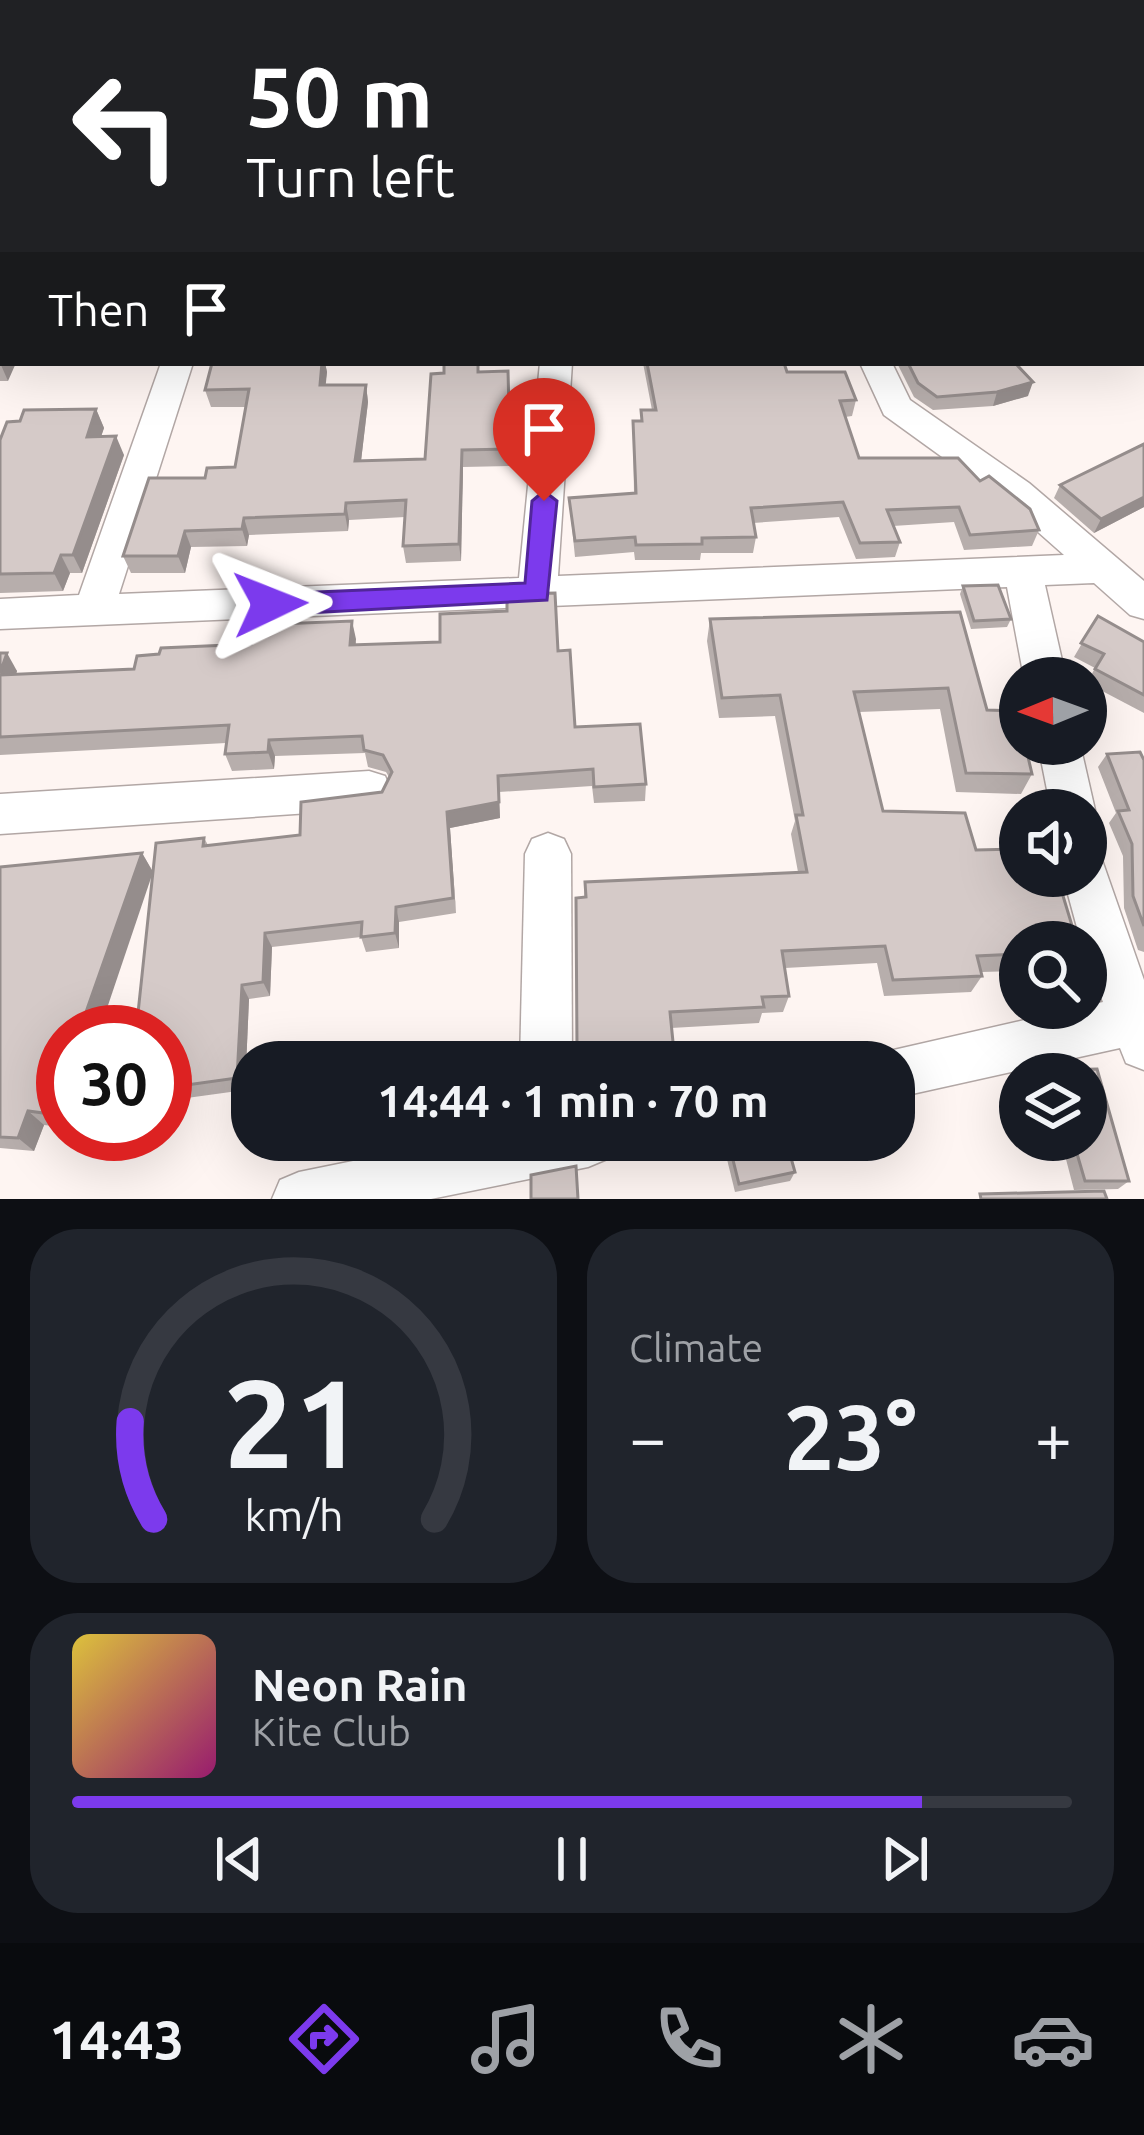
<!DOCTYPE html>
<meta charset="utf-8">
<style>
:root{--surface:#171b24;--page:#20242c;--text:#f1f3f6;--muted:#9ea1a6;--line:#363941;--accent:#7c3aed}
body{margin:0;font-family:Ubuntu,sans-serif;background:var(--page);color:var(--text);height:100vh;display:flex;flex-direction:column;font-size:45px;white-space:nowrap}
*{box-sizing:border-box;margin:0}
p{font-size:39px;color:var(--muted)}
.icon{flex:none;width:66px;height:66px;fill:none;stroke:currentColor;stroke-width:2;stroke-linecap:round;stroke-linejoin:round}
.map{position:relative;height:1199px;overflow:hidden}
.drawer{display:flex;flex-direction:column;gap:30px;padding:30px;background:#0d0f14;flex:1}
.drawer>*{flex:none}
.top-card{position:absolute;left:0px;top:0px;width:1146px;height:366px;box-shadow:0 12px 48px #0002;background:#202124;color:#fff;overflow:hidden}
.needle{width:78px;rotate:269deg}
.tools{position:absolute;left:999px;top:657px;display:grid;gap:24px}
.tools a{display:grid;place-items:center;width:108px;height:108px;border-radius:50%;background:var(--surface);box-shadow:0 12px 48px #0002;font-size:60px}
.speed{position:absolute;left:36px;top:1005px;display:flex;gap:24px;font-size:60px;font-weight:700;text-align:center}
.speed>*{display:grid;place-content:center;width:156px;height:156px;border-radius:50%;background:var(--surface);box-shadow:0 12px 48px #0002;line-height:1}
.speed .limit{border:18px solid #d22;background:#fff;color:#111}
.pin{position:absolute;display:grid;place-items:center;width:102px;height:102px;color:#fff;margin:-123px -51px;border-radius:50% 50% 50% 0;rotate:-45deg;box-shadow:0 0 12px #0007}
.pin .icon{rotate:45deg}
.me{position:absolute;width:132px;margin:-66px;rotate:88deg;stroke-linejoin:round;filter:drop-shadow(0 0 9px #0008)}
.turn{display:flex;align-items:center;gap:42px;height:252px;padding:0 48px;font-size:54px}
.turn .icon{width:156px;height:156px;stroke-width:2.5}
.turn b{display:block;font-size:84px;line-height:102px}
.then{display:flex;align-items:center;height:114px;padding:0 48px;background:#0003;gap:24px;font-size:45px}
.big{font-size:90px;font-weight:700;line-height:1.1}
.drawer .card{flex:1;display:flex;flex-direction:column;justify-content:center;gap:18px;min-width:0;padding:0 42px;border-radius:48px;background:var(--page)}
.drawer .dial{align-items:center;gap:0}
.dial svg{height:312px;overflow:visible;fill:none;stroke:var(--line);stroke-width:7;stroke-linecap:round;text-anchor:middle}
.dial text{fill:var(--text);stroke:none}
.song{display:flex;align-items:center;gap:36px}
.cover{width:144px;height:144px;border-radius:18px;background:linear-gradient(135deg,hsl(50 70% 55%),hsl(320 70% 35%))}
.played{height:12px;border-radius:6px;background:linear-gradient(90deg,var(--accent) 85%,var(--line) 85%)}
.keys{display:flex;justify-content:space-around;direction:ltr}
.heat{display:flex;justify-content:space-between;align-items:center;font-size:66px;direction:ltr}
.drawer .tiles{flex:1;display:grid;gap:30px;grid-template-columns:1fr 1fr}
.card:last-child{grid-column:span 2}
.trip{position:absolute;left:231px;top:1041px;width:684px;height:120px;border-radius:48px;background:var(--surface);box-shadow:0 12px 48px #0002;font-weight:700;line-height:120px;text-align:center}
.tabs{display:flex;height:192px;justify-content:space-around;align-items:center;background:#090b0e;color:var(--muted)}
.tabs .icon{width:84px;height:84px}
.tabs .selected{color:var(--accent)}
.tabs b{font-size:54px;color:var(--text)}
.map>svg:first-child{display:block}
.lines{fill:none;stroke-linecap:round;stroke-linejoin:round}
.minor-casing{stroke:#b2a7a5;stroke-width:3}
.minor{fill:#fff;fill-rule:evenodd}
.wall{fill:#b7aeac}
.shaded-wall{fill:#958d8c}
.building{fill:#d5cac8;stroke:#958d8c;stroke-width:3}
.route{fill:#7c3aed;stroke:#51269a;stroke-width:3}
</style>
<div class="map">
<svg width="1144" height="1199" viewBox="0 0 1144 1199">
<rect width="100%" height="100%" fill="#fef5f2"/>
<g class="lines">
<defs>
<g id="minor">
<rect x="182" y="0" width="24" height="3"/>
<rect x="523" y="0" width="24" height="3"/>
<polygon points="161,363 193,363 119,594 519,578 540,363 572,363 558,576 1064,555 1003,501 884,415 860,363 892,363 910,400 1029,483 1144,581 1144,619 1130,615 1094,583 1045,585 1066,678 1024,678 1007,587 0,629 0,599 79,595"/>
<polygon points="1038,744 1080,744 1095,810 1089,824 1086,810 1051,810"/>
<polygon points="369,771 385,776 391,790 385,804 369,809 0,834 0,794"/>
<polygon points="548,833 564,839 571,854 572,1062 520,1062 525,854 532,839"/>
<polygon points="1086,854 1102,860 1144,980 1144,1070 1126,1063 1120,1048 894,1098 894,1062 873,1062 876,1054 1103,1002 1086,956 1086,942 1081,942 1063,876 1086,876"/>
<polygon points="456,1140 615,1140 607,1159 588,1167 431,1199 272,1199 280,1180 299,1172"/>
</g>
</defs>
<use href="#minor" class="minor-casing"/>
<use href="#minor" class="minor"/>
</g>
<g class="wall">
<rect x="582" y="0" width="322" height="3"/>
<polygon points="0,276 8,381 0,381"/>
<polygon points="212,363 325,363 327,372 325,385 366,385 368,402 361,461 425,459 479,372 508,371 511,466 463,467 461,561 406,563 403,546 405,517 349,520 348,531 249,535 247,546 191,547 185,573 131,573 123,556 205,478 235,467 245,407 211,407 205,390"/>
<polygon points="643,363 784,363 787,372 856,400 852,416 845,417 859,458 980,481 1039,530 1032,546 964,550 954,522 893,526 900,542 895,557 856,559 839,517 753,523 756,537 753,553 701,553 700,560 635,560 634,552 575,557 569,498 634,494 633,421 641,421 641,410 652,410"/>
<polygon points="897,363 1015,363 1028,396 993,406 933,410 914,397"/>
<polygon points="96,409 104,428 101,436 124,455 82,573 70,573 63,591 0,593 0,440 20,421"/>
<polygon points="1144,444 1144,507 1094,533 1054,498 1060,485"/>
<polygon points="963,586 1011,619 1007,627 971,629 960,594"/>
<polygon points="960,612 987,710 1032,774 1021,794 956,792 940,709 859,712 883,811 976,850 1020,942 1020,971 981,972 982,976 971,992 884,996 877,963 785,968 789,996 783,1012 762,1013 759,1023 671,1028 576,1047 585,882 798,872 791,834 795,821 775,716 719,718 707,641 710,619"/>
<polygon points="1098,616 1144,642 1144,713 1087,683 1095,668 1074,657"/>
<polygon points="352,621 356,645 558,651 575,727 646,784 645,801 594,803 592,786 499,792 500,818 450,828 456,913 399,922 399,948 366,952 361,937 272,947 270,996 249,999 245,1090 165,1101 165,1032 204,838 208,845 300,835 382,792 389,777 386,772 368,767 365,753 275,756 274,769 232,771 225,754 226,743 0,755 0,653 17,671 16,674 134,669 159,654 251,644"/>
<polygon points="1107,754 1144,760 1144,952 1138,950 1124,908 1123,856 1109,823 1116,813 1098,767"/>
<polygon points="142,853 153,872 63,1032 63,1127 44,1125 34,1151 0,1148 0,867"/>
<polygon points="1097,1069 1129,1181 1118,1189 1074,1190 1061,1140 1086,1140 1086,1074 1051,1074 1055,1070"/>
<polygon points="727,1140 786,1140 795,1172 790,1181 735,1192 724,1147"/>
</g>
<g class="shaded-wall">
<polygon points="3,360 3,363 16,363 8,381 1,365"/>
<polygon points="322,363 325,363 327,372 324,402 320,385"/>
<polygon points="1033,382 1028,396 993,406 997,392"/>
<polygon points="366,385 368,402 359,478 355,461"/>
<polygon points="96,409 104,428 95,455 87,437"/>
<polygon points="116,436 124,455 82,573 73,555"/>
<polygon points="462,450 463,467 461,561 459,544"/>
<polygon points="1144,497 1144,507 1094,533 1101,519"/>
<polygon points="346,503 349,520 348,531 345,514"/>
<polygon points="244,518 249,535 247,546 242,529"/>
<polygon points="185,531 191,547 185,573 178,556"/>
<polygon points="61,555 70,573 63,591 54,573"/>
<polygon points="352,621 356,639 354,663 350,645"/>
<polygon points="7,653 17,671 10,692 0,675"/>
<polygon points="269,740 275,756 274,769 268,752"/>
<polygon points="498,776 500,818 450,828 456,913 447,812"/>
<polygon points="142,853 153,872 99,1032 79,1032"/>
<polygon points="396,907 399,922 399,948 395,933"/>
<polygon points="265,933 272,947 270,996 263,982"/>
<polygon points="242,985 249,999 245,1090 237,1078"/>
<polygon points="63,1079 63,1124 51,1114"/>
<polygon points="28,1111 44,1125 34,1151 18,1138"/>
</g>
<g class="building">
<polygon points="99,0 139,0 138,2 152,1 151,3 98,3"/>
<polygon points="257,0 307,0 306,3 256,3"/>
<polygon points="445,0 501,0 500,3 444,3"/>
<polygon points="632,0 904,0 904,3 659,3"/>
<polygon points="0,276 3,277 3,360 1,365"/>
<polygon points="212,363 322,363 320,385 366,385 355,461 425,459 431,374 444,373 444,363 478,363 478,372 508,371 510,449 462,450 459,544 403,546 406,500 346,503 345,514 244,518 242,529 185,531 178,556 123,556 149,478 205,478 207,468 235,467 249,389 205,390"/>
<polygon points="647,363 784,363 787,372 845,372 856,400 840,401 859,458 958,458 980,481 989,476 1030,509 1039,530 970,535 959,507 887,510 900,542 860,543 843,502 751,508 756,537 702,538 702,544 636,545 635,537 575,541 569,498 636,493 633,421 642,421 641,410 656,410"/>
<polygon points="908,363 1015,363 1033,382 997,392 937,397 918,383"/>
<polygon points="96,409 87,437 116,436 73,555 61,555 54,573 0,574 0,440 7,422 20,421 24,410"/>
<polygon points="1144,444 1144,497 1101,519 1060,485"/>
<polygon points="998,585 1011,619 974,621 963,586"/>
<polygon points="555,593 558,651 570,650 575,727 640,724 646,784 594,787 593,769 498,776 499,802 447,812 453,898 396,907 395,933 361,937 362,922 265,933 263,982 242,985 237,1078 165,1088 165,1032 136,1032 156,843 204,838 203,846 300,835 301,802 382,792 392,772 383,755 364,750 362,736 269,740 268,752 225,754 229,725 0,737 0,675 134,669 137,656 159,654 161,648 251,644 253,625 352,621 350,645 440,642 440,614 507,611 507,594"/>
<polygon points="960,612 987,710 1017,711 1020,725 1020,744 1025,744 1032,774 966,773 948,688 854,692 883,811 965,813 976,850 1020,849 1020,876 1057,876 1077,942 1020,942 1020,954 977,956 982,976 893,980 885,946 782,951 789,996 762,997 764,1007 670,1012 675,1062 556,1062 556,1052 577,1047 576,898 586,897 585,882 807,872 796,815 803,815 780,695 722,698 710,619"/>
<polygon points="1098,616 1144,642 1144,695 1095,669 1104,654 1081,643"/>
<polygon points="0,653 7,653 0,673"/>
<polygon points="1140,752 1144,760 1144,926 1133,896 1132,844 1118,811 1129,810 1107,754"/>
<polygon points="142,853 79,1032 63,1032 63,1079 51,1114 28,1111 18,1138 0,1137 0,867"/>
<polygon points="1097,1069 1129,1181 1085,1181 1073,1140 1086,1140 1086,1074 1056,1074 1055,1070"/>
<polygon points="728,1140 786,1140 795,1172 739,1184"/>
<polygon points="576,1166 578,1199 531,1199 531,1175"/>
<polygon points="1104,1191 1107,1199 981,1199 980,1194"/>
</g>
<polygon class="route" points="544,491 557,501 547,600 270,615 257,604 270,594 525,583 532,501"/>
</svg>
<div class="tools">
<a><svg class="needle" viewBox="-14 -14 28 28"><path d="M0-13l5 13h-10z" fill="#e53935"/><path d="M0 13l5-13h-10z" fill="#9ea1a6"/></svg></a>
<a><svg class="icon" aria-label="sound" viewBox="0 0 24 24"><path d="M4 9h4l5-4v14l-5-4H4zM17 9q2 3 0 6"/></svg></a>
<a><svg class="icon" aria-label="search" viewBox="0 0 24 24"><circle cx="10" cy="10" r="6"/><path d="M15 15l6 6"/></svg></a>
<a><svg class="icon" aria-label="layers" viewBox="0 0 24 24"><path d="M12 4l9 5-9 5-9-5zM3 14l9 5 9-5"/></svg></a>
</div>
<div class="speed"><div class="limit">30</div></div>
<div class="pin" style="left:544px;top:501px;background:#d93025"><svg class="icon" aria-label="arrive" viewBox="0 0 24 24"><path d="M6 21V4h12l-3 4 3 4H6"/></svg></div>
<svg class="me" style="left:270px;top:604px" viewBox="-20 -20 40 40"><path d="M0-17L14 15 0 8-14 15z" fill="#7c3aed" stroke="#fff" stroke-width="4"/></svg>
<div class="trip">14:44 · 1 min · 70 m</div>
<div class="top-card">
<div class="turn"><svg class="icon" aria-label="left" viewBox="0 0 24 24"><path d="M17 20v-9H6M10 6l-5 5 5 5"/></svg><div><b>50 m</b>Turn left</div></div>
<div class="then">Then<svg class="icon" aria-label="arrive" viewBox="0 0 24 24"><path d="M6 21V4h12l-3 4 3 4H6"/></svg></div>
</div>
</div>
<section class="drawer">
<div class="tiles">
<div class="card dial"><svg viewBox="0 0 100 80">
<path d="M14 69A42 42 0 1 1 86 69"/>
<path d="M14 69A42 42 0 0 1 8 44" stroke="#7c3aed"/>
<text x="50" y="56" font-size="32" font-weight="700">21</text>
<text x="50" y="72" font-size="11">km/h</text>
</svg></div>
<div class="card"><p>Climate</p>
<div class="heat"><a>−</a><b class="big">23°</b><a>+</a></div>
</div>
<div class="card">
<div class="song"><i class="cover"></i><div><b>Neon Rain</b><p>Kite Club</p></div></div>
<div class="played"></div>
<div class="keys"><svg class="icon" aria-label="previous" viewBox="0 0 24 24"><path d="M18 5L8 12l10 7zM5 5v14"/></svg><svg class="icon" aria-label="pause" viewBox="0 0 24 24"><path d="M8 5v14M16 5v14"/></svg><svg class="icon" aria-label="next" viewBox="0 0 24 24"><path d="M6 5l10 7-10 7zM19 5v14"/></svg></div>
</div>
</div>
</section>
<nav class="tabs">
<b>14:43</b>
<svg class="icon selected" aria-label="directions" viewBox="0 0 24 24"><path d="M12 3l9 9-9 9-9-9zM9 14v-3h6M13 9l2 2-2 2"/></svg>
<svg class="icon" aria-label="music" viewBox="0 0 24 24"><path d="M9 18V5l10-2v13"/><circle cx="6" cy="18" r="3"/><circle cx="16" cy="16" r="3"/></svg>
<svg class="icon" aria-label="phone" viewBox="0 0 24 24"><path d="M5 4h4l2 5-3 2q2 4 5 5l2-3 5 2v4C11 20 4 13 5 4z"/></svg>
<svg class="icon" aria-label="climate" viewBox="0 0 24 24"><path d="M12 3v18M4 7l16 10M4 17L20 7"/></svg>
<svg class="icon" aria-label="car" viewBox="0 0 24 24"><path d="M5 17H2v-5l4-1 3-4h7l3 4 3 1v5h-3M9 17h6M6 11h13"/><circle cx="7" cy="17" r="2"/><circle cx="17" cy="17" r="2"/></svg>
</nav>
